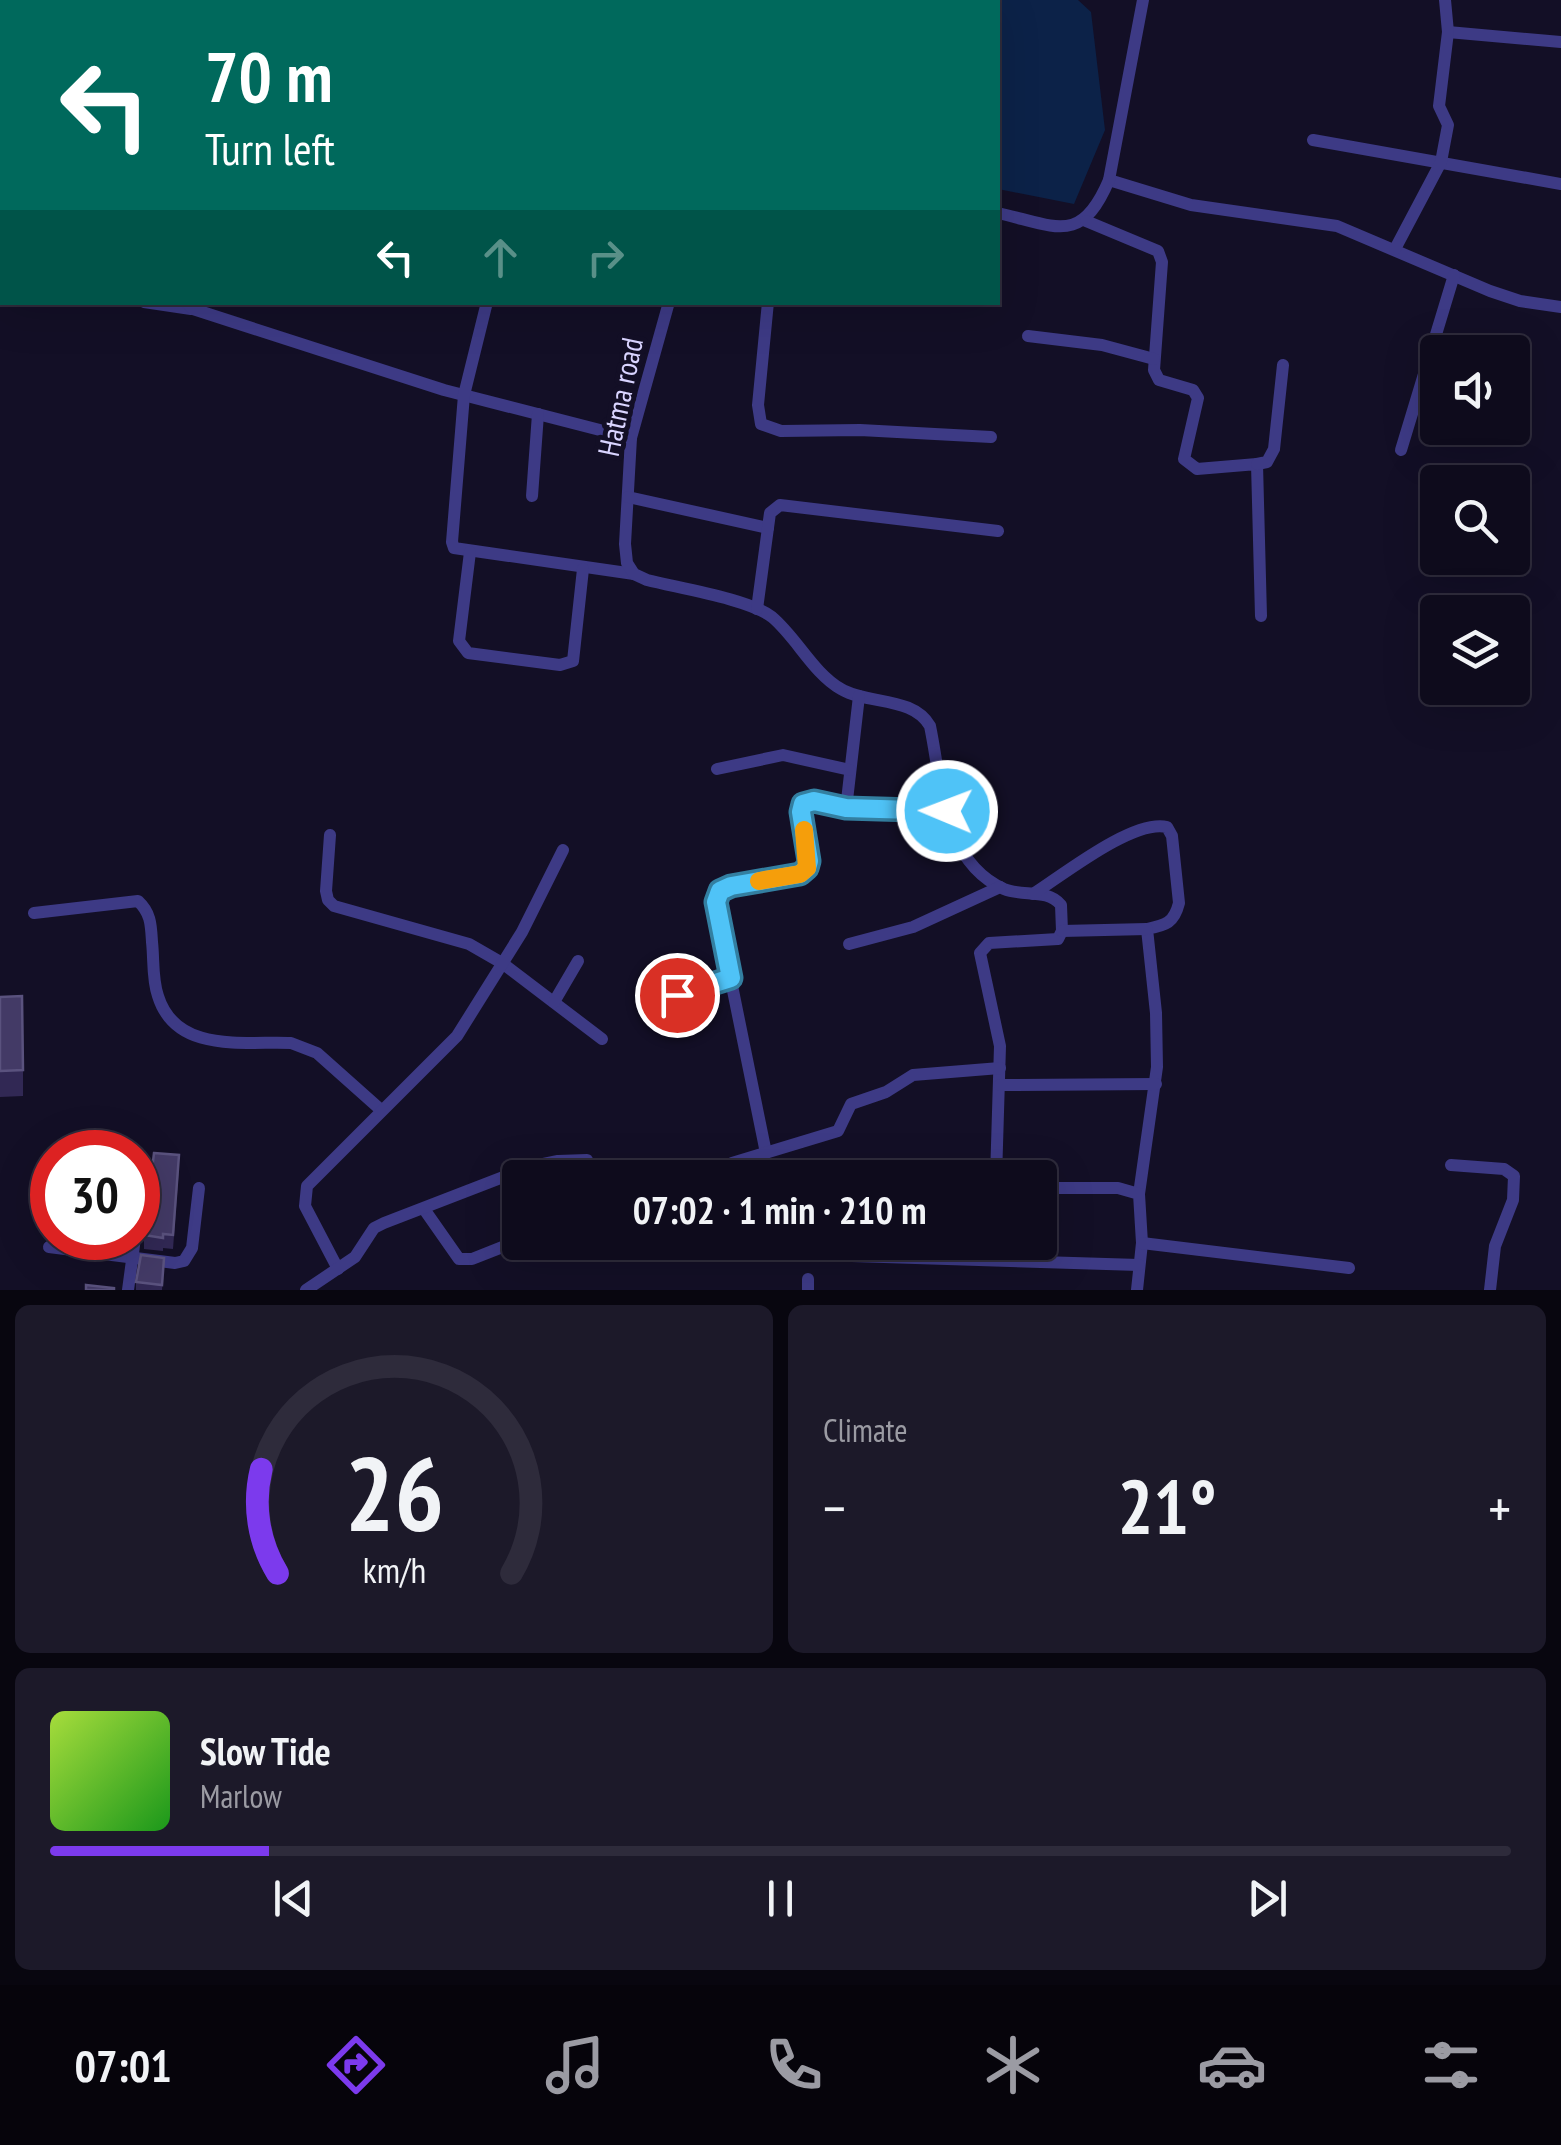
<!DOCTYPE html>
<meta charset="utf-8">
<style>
:root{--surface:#0e0b1c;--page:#1c1929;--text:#f1f3f6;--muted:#9b9ba3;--line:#2e2b3b;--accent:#7c3aed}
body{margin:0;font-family:"PT Sans Narrow",sans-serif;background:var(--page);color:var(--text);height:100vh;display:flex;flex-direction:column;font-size:38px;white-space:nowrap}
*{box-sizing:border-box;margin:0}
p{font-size:32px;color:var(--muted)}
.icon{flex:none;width:55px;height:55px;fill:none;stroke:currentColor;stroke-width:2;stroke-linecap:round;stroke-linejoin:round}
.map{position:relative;height:1290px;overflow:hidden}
.panel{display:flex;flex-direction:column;gap:15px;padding:15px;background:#08060f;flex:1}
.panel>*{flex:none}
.guide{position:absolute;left:0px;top:0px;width:1000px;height:305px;box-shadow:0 10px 40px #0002,0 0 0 2px var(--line);background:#00695c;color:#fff;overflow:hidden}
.buttons{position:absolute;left:1420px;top:335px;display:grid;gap:20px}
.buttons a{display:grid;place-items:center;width:110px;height:110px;border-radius:10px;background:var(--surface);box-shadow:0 10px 40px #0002,0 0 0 2px var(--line);font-size:50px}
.speed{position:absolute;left:30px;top:1130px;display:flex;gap:20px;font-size:50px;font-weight:700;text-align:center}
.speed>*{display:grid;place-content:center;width:130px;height:130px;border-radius:50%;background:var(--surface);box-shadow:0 10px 40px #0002,0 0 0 2px var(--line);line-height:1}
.speed .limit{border:15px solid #d22;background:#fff;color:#111}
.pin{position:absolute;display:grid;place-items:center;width:85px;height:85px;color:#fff;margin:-42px;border:5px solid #fff;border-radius:50%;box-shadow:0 2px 10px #0007}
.me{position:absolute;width:110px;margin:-55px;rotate:271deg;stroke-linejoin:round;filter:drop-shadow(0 0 8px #0008)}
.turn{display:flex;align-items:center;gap:35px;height:210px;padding:0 40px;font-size:45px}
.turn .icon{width:130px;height:130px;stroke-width:2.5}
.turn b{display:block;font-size:70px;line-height:85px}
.lanes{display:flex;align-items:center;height:95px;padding:0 40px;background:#0003;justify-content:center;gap:50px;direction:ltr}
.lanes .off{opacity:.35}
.big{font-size:75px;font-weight:800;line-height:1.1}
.panel .card{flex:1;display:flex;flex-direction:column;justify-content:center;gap:15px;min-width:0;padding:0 35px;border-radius:15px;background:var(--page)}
.panel .dial{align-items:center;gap:0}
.dial svg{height:260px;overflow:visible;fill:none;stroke:var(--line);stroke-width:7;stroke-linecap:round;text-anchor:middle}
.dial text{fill:var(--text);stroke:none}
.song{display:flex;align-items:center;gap:30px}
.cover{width:120px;height:120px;border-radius:15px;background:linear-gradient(135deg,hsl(80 70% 55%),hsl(120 70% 35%))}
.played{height:10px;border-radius:5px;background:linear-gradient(90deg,var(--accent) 15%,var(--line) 15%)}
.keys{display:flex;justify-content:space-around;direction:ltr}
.heat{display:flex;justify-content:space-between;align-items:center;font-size:55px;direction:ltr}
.panel .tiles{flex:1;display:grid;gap:15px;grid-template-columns:1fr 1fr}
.card:last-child{grid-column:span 2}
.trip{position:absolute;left:502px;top:1160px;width:555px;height:100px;border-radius:10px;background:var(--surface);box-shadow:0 10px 40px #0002,0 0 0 2px var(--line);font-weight:800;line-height:100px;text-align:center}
.tab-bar{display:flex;height:160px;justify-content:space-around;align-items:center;background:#06040b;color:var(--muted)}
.tab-bar .icon{width:70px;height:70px}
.tab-bar .selected{color:var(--accent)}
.tab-bar b{font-size:45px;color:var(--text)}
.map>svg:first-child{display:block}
.water{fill:#0c2248}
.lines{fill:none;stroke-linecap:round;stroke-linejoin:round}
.street{stroke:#3d3a85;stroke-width:12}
.wall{fill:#312854}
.building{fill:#433a66;stroke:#5a527e;stroke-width:2.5}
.route-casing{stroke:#337fa1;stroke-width:25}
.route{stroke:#4fc3f7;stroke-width:18}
.slow{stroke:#f59e0b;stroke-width:18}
.labels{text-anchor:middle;stroke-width:10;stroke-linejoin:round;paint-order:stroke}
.street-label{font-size:30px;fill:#d9d4ff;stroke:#130f26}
</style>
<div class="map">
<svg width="1561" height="1290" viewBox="0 0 1561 1290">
<rect width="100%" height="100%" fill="#130f26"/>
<polygon class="water" points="858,0 1078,0 1091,12 1105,130 1074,204 998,189 998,2 855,2"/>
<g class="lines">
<g class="street">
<polyline points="180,0 190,2"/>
<polyline points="159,2 159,0"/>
<polyline points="448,2 448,0"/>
<polyline points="488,2 488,0"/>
<polyline points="615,2 616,0"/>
<polyline points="791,2 792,0"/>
<polyline points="1448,32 1561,42"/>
<polyline points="1313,140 1561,184"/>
<polyline points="1109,180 1191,205 1337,226 1490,291 1520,301 1561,307"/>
<path d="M998 213C1056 226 1081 246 1109 180L1143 0"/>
<polyline points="1086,221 1158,251 1162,262 1154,370 1159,380 1193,390 1198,398 1184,459 1197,469 1257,464 1261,616"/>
<polyline points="1395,249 1441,162 1448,125 1439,106 1448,32 1445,0"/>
<polyline points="0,282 2,282"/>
<polyline points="144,302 191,309"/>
<polyline points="186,302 193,309 444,390 631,438"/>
<polyline points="487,302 464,395 452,542 454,548 634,574"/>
<path d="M669 302 631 438 625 544 627 563 634 574 647 580C678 588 749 599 772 617 797 638 813 673 841 689 868 705 913 696 930 726 942 783 942 861 1004 889 1023 897 1047 888 1061 905L1062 931 1058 939 989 943 980 953 1000 1046 996 1178"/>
<polyline points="768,302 758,405 761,424 781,431 860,430 991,437"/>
<polyline points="1028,336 1102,345 1154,359"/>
<polyline points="1401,450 1454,275"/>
<polyline points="1257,464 1267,462 1274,449 1283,365"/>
<polyline points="532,496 538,414"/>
<polyline points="628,497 768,528"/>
<polyline points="470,552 459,641 468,653 560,665 573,661 583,569"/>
<polyline points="757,609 770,513 780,505 998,531"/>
<polyline points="859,696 846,809 947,811"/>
<polyline points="717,769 783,755 850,770"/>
<polyline points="330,835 326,891 328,900 334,906 469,944 502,963 602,1039"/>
<path d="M1033 894C1063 875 1133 819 1167 827L1172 836 1179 903C1174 923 1166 925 1147 929L1156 1013 1157 1067 1139 1194"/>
<path d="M34 913 138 901C151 913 151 925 152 942 154 959 152 979 158 996 176 1054 244 1041 291 1043L317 1053 381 1110"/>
<polyline points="1062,931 1147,929"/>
<polyline points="849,944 913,927 1000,887"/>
<polyline points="554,1002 578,961"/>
<polyline points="650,1003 731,978"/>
<polyline points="1000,1085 1156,1084"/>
<polyline points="766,1153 715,902 720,891 731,886 800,874 807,868 801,812 803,804 814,801 846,809"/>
<polyline points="1451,1165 1504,1169 1514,1176 1513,1200 1495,1246 1490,1290"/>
<polyline points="718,1178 732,1163 838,1131 851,1104 886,1092 913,1075 1000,1068"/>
<polyline points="1040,1188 1118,1188 1139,1194 1142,1243 1137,1290"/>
<polyline points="424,1209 459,1259 472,1259 520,1240"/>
<polyline points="138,1216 144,1164"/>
<polyline points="1142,1243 1349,1268"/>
<polyline points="49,1247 175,1263 184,1261 192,1248 199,1188"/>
<polyline points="852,1256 1139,1265"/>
<polyline points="338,1269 305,1206 307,1186 457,1036 522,932 563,850"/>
<polyline points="128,1290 135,1238"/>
<polyline points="306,1290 355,1257 374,1228 384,1223 529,1167 558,1161 587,1160"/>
<polyline points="808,1290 808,1279"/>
</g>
</g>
<g class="wall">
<polygon points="0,997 23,1070 23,1096 0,1097"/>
<polygon points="179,1169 173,1249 163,1248 163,1251 144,1249 144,1235"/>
<polygon points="164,1258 162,1290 136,1290 136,1282"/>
</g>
<g class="building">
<polygon points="22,996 23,1070 0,1071 0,997"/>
<polygon points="101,1146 128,1149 128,1152 100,1152"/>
<polygon points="154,1153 179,1155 173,1235 163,1234 163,1238 144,1235"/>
<polygon points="141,1255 164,1258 162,1285 136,1282"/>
<polygon points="86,1285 114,1288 114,1290 86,1290"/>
</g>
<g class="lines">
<defs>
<polyline id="route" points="677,995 731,978 716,902 720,891 731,886 800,874 807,868 809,861 801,812 803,804 814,801 846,808 947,811"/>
</defs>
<use href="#route" class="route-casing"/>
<use href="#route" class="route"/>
<polyline class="slow" points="759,881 800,874 807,868 804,830"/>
</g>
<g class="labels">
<g class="street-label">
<text transform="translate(621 397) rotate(-78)" y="10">Hatma road</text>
</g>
</g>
</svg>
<div class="buttons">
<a><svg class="icon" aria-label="sound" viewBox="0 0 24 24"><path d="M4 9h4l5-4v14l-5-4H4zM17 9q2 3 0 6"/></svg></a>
<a><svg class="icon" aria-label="search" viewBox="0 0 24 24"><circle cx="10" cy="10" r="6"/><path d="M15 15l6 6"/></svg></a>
<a><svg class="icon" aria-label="layers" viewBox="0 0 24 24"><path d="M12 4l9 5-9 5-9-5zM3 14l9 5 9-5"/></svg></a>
</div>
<div class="speed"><div class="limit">30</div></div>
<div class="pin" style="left:677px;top:995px;background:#d93025"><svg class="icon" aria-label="arrive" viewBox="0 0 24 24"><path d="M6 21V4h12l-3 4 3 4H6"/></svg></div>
<svg class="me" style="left:947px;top:811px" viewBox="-20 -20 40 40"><circle r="17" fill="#4fc3f7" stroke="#fff" stroke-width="3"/><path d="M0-11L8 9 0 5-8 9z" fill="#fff"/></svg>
<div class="trip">07:02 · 1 min · 210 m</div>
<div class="guide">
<div class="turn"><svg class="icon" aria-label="left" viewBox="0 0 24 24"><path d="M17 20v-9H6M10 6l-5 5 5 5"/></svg><div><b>70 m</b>Turn left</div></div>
<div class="lanes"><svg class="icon" aria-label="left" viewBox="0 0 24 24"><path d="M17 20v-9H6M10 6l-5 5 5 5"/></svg><svg class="icon off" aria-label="ahead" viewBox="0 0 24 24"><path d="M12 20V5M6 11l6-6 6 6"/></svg><svg class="icon off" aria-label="right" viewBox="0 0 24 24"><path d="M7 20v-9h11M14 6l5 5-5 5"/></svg></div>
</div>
</div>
<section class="panel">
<div class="tiles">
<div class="card dial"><svg viewBox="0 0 100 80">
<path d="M14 69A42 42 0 1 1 86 69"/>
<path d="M14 69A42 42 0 0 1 9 37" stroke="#7c3aed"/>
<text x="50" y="56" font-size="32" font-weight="700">26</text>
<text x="50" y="72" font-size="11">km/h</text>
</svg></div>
<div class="card"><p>Climate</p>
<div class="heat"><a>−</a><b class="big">21°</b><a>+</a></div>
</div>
<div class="card">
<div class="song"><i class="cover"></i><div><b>Slow Tide</b><p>Marlow</p></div></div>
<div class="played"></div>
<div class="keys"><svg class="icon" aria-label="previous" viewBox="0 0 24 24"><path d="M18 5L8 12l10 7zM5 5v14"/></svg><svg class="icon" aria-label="pause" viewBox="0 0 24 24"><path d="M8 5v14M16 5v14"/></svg><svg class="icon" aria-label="next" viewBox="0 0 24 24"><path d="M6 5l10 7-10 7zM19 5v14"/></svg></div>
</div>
</div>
</section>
<nav class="tab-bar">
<b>07:01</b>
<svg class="icon selected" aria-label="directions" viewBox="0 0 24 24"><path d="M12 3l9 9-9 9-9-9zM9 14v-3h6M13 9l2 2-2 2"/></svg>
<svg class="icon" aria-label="music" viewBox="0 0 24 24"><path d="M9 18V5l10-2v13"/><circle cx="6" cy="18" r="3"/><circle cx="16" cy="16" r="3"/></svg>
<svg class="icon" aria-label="phone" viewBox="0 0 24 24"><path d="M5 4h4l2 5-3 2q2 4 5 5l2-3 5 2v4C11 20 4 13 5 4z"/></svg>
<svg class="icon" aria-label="climate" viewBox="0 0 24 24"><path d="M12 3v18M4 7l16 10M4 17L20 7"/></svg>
<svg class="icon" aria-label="car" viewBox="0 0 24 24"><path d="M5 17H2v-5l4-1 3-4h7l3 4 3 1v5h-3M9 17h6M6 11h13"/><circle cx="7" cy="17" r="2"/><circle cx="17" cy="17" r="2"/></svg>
<svg class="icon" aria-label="filters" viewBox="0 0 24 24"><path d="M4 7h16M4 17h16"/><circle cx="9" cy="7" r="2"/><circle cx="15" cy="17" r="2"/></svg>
</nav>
